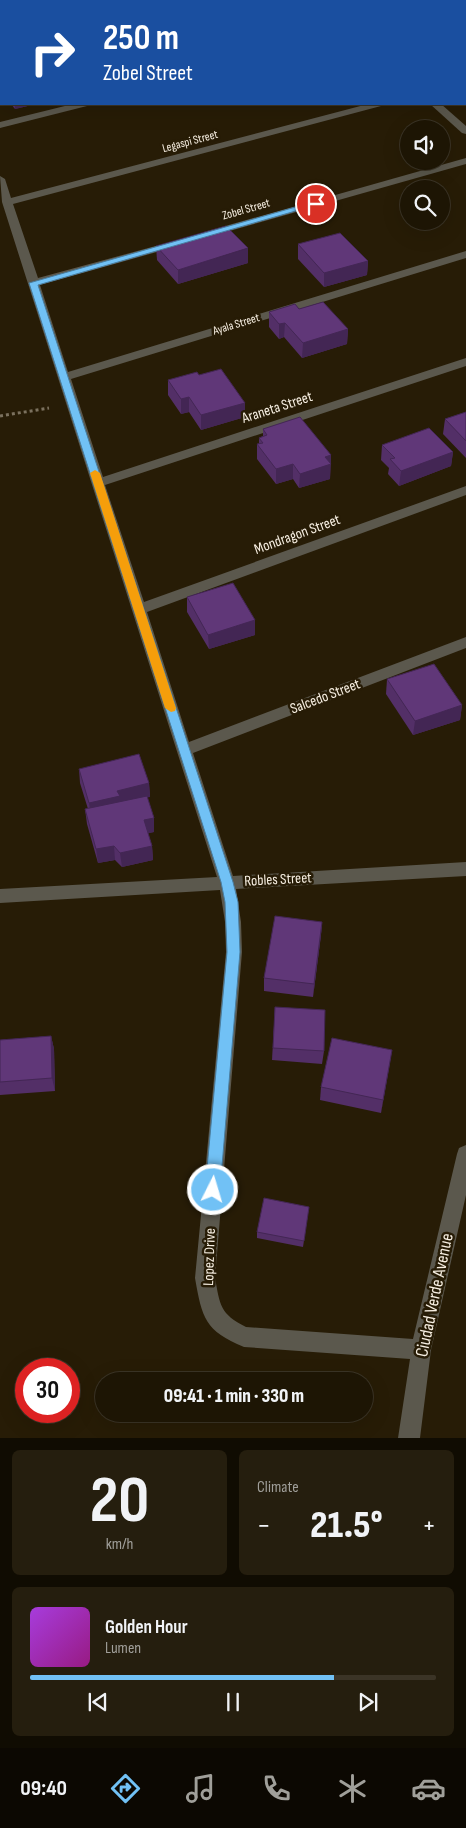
<!DOCTYPE html>
<meta charset="utf-8">
<style>
:root{--surface:#1d1504;--page:#251e0e;--text:#f1f3f6;--muted:#a09f9a;--line:#3b3426;--accent:#71c1f5}
body{margin:0;font-family:"Sofia Sans Condensed",sans-serif;background:var(--page);color:var(--text);height:100vh;display:flex;flex-direction:column;font-size:19px;white-space:nowrap}
*{box-sizing:border-box;margin:0}
p{font-size:16px;color:var(--muted)}
.icon{flex:none;width:28px;height:28px;fill:none;stroke:currentColor;stroke-width:2;stroke-linecap:round;stroke-linejoin:round}
.map{position:relative;height:1438px;overflow:hidden}
.sheet{display:flex;flex-direction:column;gap:12px;padding:12px;background:#100c02;flex:1}
.sheet>*{flex:none}
.banner{position:absolute;left:0px;top:0px;width:466px;height:105px;box-shadow:0 5px 20px #0002,0 0 0 1px var(--line);background:#1a4fa0;color:#fff;overflow:hidden}
.buttons{position:absolute;left:400px;top:120px;display:grid;gap:10px}
.buttons a{display:grid;place-items:center;width:50px;height:50px;border-radius:50%;background:var(--surface);box-shadow:0 5px 20px #0002,0 0 0 1px var(--line);font-size:25px}
.speed{position:absolute;left:15px;top:1358px;display:flex;gap:10px;font-size:25px;font-weight:700;text-align:center}
.speed>*{display:grid;place-content:center;width:65px;height:65px;border-radius:50%;background:var(--surface);box-shadow:0 5px 20px #0002,0 0 0 1px var(--line);line-height:1}
.speed .limit{border:8px solid #d22;background:#fff;color:#111}
.pin{position:absolute;display:grid;place-items:center;width:42px;height:42px;color:#fff;margin:-21px;border:2px solid #fff;border-radius:50%;box-shadow:0 1px 5px #0007}
.me{position:absolute;width:55px;margin:-28px;rotate:5deg;stroke-linejoin:round;filter:drop-shadow(0 0 4px #0008)}
.turn{display:flex;align-items:center;gap:18px;height:105px;padding:0 20px;font-size:22px}
.turn .icon{width:65px;height:65px;stroke-width:2.5}
.turn b{display:block;font-size:35px;line-height:42px}
.big{font-size:38px;font-weight:800;line-height:1.1}
.sheet .tile{flex:1;display:flex;flex-direction:column;justify-content:center;gap:8px;min-width:0;padding:0 18px;border-radius:8px;background:var(--page)}
.sheet .dial{align-items:center;gap:0}
.dial b{font-size:65px;line-height:1}
.song{display:flex;align-items:center;gap:15px}
.cover{width:60px;height:60px;border-radius:8px;background:linear-gradient(135deg,hsl(280 70% 55%),hsl(310 70% 35%))}
.played{height:5px;border-radius:2px;background:linear-gradient(90deg,var(--accent) 75%,var(--line) 75%)}
.keys{display:flex;justify-content:space-around;direction:ltr}
.heat{display:flex;justify-content:space-between;align-items:center;font-size:28px;direction:ltr}
.sheet .tiles{flex:1;display:grid;gap:12px;grid-template-columns:1fr 1fr}
.tile:last-child{grid-column:span 2}
.trip{position:absolute;left:95px;top:1372px;width:278px;height:50px;border-radius:25px;background:var(--surface);box-shadow:0 5px 20px #0002,0 0 0 1px var(--line);font-weight:800;line-height:50px;text-align:center}
.menu{display:flex;height:80px;justify-content:space-around;align-items:center;background:#0c0802;color:var(--muted)}
.menu .icon{width:35px;height:35px}
.menu .active{color:var(--accent)}
.menu b{font-size:22px;color:var(--text)}
.map>svg:first-child{display:block}
.lines{fill:none;stroke-linecap:round;stroke-linejoin:round}
.path{stroke:#7b715e;stroke-width:3;stroke-dasharray:3 3;stroke-linecap:butt}
.street{fill:#5b584d;fill-rule:evenodd}
.wall{fill:#532f67}
.shaded-wall{fill:#432654}
.building{fill:#603778;stroke:#432654}
.route{fill:#71c1f5;stroke:#497d9f}
.slow{fill:#f59e0b}
.labels{text-anchor:middle;stroke-width:5;stroke-linejoin:round;paint-order:stroke}
.far-street-label{font-size:12px;fill:#f7efe2;stroke:#271c06}
.street-label{font-size:15px;fill:#f7efe2;stroke:#271c06}
.near-street-label{font-size:18px;fill:#f7efe2;stroke:#271c06}
</style>
<div class="map">
<svg width="466" height="1438" viewBox="0 0 466 1438">
<rect width="100%" height="100%" fill="#271c06"/>
<g class="lines">
<polyline class="path" points="0,416 49,408"/>
<g class="street">
<rect x="447" y="0" width="10" height="1"/>
<polygon points="465,8 466,9 466,15 465,14"/>
<rect x="465" y="40" width="1" height="6"/>
<polygon points="73,104 89,104 87,106 0,128 0,122"/>
<path d="M368 104H383L381 106 13 204 38 278 174 241 180 244 178 246 40 285 68 372 466 251V258L71 379 103 477 466 358V366L105 485 144 602 466 486V495L147 612 189 742 466 637V648L193 753 233 876 466 862V876L236 889 241 922 242 952 215 1278C220 1305 220 1314 246 1327L413 1339 457 1154 459 1148 466 1145V1195L431 1350 420 1438H398L410 1359 244 1347C205 1331 202 1318 195 1278L226 952 225 922 220 890 0 903V889L217 877 2 202 0 176 5 179 11 198Z"/>
<polygon points="430,104 441,104 466,126 466,134 462,133"/>
<polygon points="466,158 466,164 212,236 204,236 203,234 204,232"/>
</g>
</g>
<g class="wall">
<polygon points="0,76 1,76 1,93 0,91"/>
<polygon points="11,104 36,104 15,109"/>
<polygon points="298,244 368,261 367,275 324,287 298,259"/>
<polygon points="156,246 248,263 178,284 157,260"/>
<polygon points="299,309 348,329 347,344 302,358 284,337 279,339 269,327 269,312"/>
<polygon points="199,375 245,403 245,417 201,430 189,412 181,414 168,395 168,380"/>
<polygon points="466,412 466,458 443,434 445,419"/>
<polygon points="263,429 331,455 330,479 299,488 293,479 276,484 257,459 257,444 259,444 259,438 263,436"/>
<polygon points="382,445 453,452 451,466 399,486 388,474 389,468 381,460"/>
<polygon points="187,597 255,620 255,635 209,649 187,612"/>
<polygon points="387,679 462,705 460,720 413,735 386,694"/>
<polygon points="79,769 149,783 150,797 147,797 154,818 154,832 148,833 152,846 153,860 122,867 115,860 98,863 87,824 85,809 88,809 80,783"/>
<polygon points="322,922 321,935 313,997 264,991 264,978"/>
<polygon points="275,1007 324,1051 322,1064 272,1060"/>
<polygon points="51,1036 54,1049 55,1091 0,1095 0,1040"/>
<polygon points="392,1050 381,1113 320,1100 321,1087"/>
<polygon points="309,1207 303,1247 257,1238 257,1232"/>
</g>
<g class="shaded-wall">
<polygon points="15,104 36,104 15,109"/>
<polygon points="248,248 248,263 178,284 178,270"/>
<polygon points="368,261 367,275 324,287 324,273"/>
<polygon points="285,323 284,337 279,339 279,324"/>
<polygon points="348,329 347,344 302,358 303,343"/>
<polygon points="189,397 189,412 181,414 181,399"/>
<polygon points="245,403 245,417 201,430 201,415"/>
<polygon points="453,452 451,466 399,486 401,471"/>
<polygon points="331,455 330,479 299,488 300,474 325,457"/>
<polygon points="293,464 293,479 276,484 276,469"/>
<polygon points="255,620 255,635 209,649 208,635"/>
<polygon points="462,705 460,720 413,735 415,721"/>
<polygon points="149,783 150,797 120,804 91,817 89,803 117,791"/>
<polygon points="154,818 154,832 145,834 144,820"/>
<polygon points="114,846 115,860 98,863 96,849"/>
<polygon points="152,846 153,860 122,867 120,853"/>
<polygon points="322,922 321,935 313,997 314,984"/>
<polygon points="51,1036 54,1049 55,1091 52,1078"/>
<polygon points="392,1050 390,1063 381,1113 383,1100"/>
</g>
<g class="building">
<polygon points="226,226 248,248 178,270 156,246"/>
<polygon points="340,233 368,261 324,273 298,244"/>
<polygon points="323,302 348,329 303,343 285,323 279,324 269,312 295,304 299,309"/>
<polygon points="221,369 245,403 201,415 189,397 181,399 168,380 197,372 199,375"/>
<polygon points="466,412 466,441 445,419"/>
<polygon points="300,417 331,455 325,457 331,464 300,474 293,464 276,469 257,444 263,443 259,438 267,435 263,429"/>
<polygon points="429,428 453,452 401,471 390,459 395,458 382,445"/>
<polygon points="233,583 255,620 208,635 187,597"/>
<polygon points="434,664 462,705 415,721 387,679"/>
<polygon points="139,754 149,783 117,791 120,796 89,803 79,769"/>
<polygon points="147,796 154,818 144,820 152,846 120,853 114,846 96,849 85,809"/>
<polygon points="275,916 322,922 314,984 264,978"/>
<polygon points="275,1007 325,1010 324,1051 273,1048"/>
<polygon points="51,1036 52,1078 0,1082 0,1040"/>
<polygon points="332,1038 392,1050 383,1100 321,1087"/>
<polygon points="264,1198 309,1207 304,1241 257,1232"/>
</g>
<polygon class="route" points="313,202 320,204 38,285 233,882 238,902 240,952 220,1190 218,1194 213,1196 208,1194 205,1190 227,952 225,902 221,882 29,283"/>
<polygon class="slow" points="95,470 100,473 176,708 175,711 171,712 165,708 90,473"/>
<g class="labels">
<g class="far-street-label">
<text transform="translate(190 141) rotate(-15)" y="4">Legaspi Street</text>
<text transform="translate(246 209) rotate(-16)" y="4">Zobel Street</text>
<text transform="translate(236 324) rotate(-17)" y="4">Ayala Street</text>
</g>
<g class="street-label">
<text transform="translate(277 407) rotate(-18)" y="5">Araneta Street</text>
<text transform="translate(297 534) rotate(-20)" y="5">Mondragon Street</text>
<text transform="translate(325 696) rotate(-21)" y="5">Salcedo Street</text>
<text transform="translate(278 879) rotate(-3)" y="5">Robles Street</text>
<text transform="translate(209 1257) rotate(-88)" y="5">Lopez Drive</text>
</g>
<g class="near-street-label">
<text transform="translate(434 1295) rotate(-78)" y="6">Ciudad Verde Avenue</text>
</g>
</g>
</svg>
<div class="buttons">
<a><svg class="icon" aria-label="sound" viewBox="0 0 24 24"><path d="M4 9h4l5-4v14l-5-4H4zM17 9q2 3 0 6"/></svg></a>
<a><svg class="icon" aria-label="search" viewBox="0 0 24 24"><circle cx="10" cy="10" r="6"/><path d="M15 15l6 6"/></svg></a>
</div>
<div class="speed"><div class="limit">30</div></div>
<div class="pin" style="left:316px;top:204px;background:#d93025"><svg class="icon" aria-label="arrive" viewBox="0 0 24 24"><path d="M6 21V4h12l-3 4 3 4H6"/></svg></div>
<svg class="me" style="left:213px;top:1190px" viewBox="-20 -20 40 40"><circle r="17" fill="#71c1f5" stroke="#fff" stroke-width="3"/><path d="M0-11L8 9 0 5-8 9z" fill="#fff"/></svg>
<div class="trip">09:41 · 1 min · 330 m</div>
<div class="banner">
<div class="turn"><svg class="icon" aria-label="right" viewBox="0 0 24 24"><path d="M7 20v-9h11M14 6l5 5-5 5"/></svg><div><b>250 m</b>Zobel Street</div></div>
</div>
</div>
<section class="sheet">
<div class="tiles">
<div class="tile dial"><b>20</b><p>km/h</p></div>
<div class="tile"><p>Climate</p>
<div class="heat"><a>−</a><b class="big">21.5°</b><a>+</a></div>
</div>
<div class="tile">
<div class="song"><i class="cover"></i><div><b>Golden Hour</b><p>Lumen</p></div></div>
<div class="played"></div>
<div class="keys"><svg class="icon" aria-label="previous" viewBox="0 0 24 24"><path d="M18 5L8 12l10 7zM5 5v14"/></svg><svg class="icon" aria-label="pause" viewBox="0 0 24 24"><path d="M8 5v14M16 5v14"/></svg><svg class="icon" aria-label="next" viewBox="0 0 24 24"><path d="M6 5l10 7-10 7zM19 5v14"/></svg></div>
</div>
</div>
</section>
<nav class="menu">
<b>09:40</b>
<svg class="icon active" aria-label="directions" viewBox="0 0 24 24"><path d="M12 3l9 9-9 9-9-9zM9 14v-3h6M13 9l2 2-2 2"/></svg>
<svg class="icon" aria-label="music" viewBox="0 0 24 24"><path d="M9 18V5l10-2v13"/><circle cx="6" cy="18" r="3"/><circle cx="16" cy="16" r="3"/></svg>
<svg class="icon" aria-label="phone" viewBox="0 0 24 24"><path d="M5 4h4l2 5-3 2q2 4 5 5l2-3 5 2v4C11 20 4 13 5 4z"/></svg>
<svg class="icon" aria-label="climate" viewBox="0 0 24 24"><path d="M12 3v18M4 7l16 10M4 17L20 7"/></svg>
<svg class="icon" aria-label="car" viewBox="0 0 24 24"><path d="M5 17H2v-5l4-1 3-4h7l3 4 3 1v5h-3M9 17h6M6 11h13"/><circle cx="7" cy="17" r="2"/><circle cx="17" cy="17" r="2"/></svg>
</nav>
